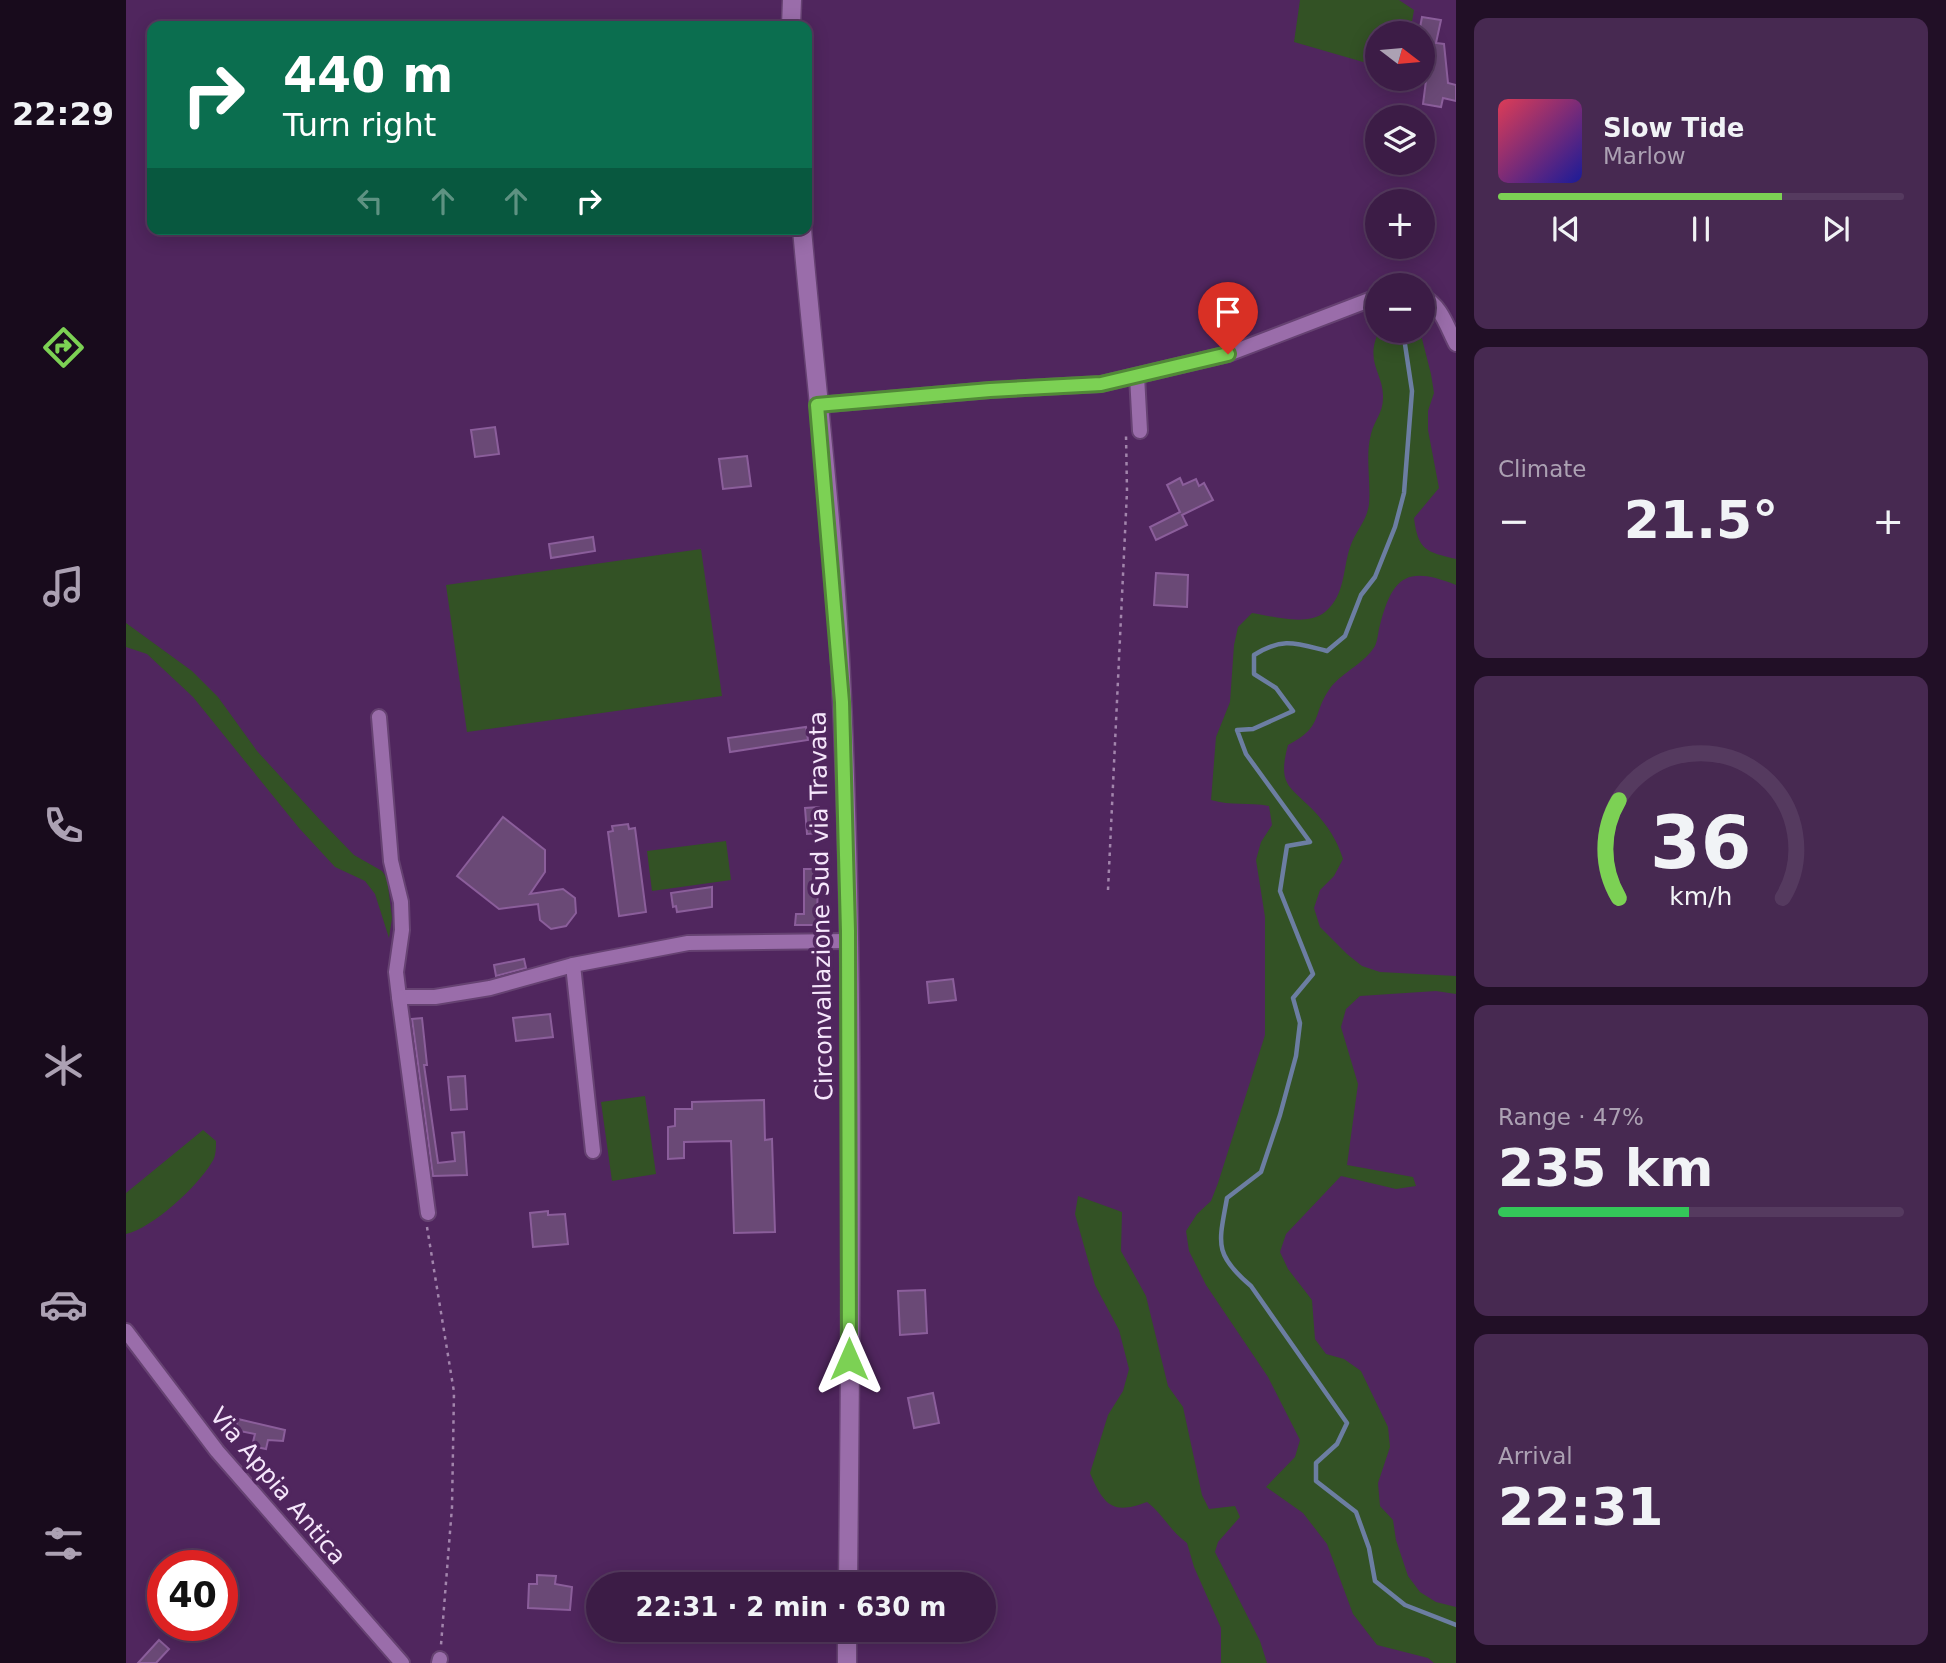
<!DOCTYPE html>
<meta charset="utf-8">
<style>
:root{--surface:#3c1c46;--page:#472951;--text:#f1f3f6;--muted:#aca1b3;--line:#553a5f;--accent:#7cd154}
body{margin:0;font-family:"DejaVu Sans",sans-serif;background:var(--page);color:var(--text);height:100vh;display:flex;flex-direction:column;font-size:26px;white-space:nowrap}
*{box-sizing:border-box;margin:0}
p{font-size:23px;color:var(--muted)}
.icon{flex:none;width:38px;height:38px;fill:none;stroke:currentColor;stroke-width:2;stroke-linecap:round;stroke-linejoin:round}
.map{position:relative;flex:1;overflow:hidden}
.panel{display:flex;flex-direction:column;gap:18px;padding:18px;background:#210f26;width:490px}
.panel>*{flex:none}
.hud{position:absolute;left:21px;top:21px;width:665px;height:214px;border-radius:14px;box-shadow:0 4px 18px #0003,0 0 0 2px var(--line);background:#0b6e4f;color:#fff;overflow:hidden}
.needle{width:46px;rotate:106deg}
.controls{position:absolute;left:1239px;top:21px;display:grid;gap:14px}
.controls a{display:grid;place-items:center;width:70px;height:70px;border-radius:50%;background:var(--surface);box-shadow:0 4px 18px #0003,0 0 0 2px var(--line);font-size:35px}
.speed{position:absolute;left:21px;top:1550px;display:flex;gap:14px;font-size:35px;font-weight:700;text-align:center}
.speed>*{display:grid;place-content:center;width:91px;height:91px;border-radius:50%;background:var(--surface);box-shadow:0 4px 18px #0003,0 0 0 2px var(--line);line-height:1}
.speed .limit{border:10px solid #d22;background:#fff;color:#111}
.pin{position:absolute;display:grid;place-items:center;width:60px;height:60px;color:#fff;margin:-72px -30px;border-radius:50% 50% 50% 0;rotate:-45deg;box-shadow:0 0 7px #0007}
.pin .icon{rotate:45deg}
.me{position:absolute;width:77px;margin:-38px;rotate:0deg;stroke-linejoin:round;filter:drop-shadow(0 0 5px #0008)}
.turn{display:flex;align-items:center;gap:24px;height:147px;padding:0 21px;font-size:32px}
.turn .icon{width:91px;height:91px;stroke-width:2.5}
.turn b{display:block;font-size:49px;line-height:60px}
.lanes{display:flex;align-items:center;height:66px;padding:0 21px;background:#0003;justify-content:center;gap:35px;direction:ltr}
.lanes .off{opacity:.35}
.big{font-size:52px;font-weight:800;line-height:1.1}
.panel .widget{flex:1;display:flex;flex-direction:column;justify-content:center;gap:10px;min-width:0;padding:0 24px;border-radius:14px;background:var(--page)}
.panel .dial{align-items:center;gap:0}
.dial svg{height:182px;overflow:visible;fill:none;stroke:var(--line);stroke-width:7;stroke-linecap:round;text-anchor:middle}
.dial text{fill:var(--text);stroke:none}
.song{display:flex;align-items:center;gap:21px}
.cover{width:84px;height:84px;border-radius:10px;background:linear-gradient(135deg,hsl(350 70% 55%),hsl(240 70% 35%))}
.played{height:7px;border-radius:4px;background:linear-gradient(90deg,var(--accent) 70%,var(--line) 70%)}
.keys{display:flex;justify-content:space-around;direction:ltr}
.heat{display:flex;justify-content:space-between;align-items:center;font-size:38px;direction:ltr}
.charge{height:10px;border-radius:5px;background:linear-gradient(90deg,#34c759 47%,var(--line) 0)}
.trip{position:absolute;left:460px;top:1572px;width:410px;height:70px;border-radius:35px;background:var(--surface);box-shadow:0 4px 18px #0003,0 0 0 2px var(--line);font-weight:800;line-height:70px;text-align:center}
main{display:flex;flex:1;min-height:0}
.dock{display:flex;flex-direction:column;width:126px;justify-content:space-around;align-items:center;background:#180b1c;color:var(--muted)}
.dock .icon{width:49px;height:49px}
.dock .on{color:var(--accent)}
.dock b{font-size:32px;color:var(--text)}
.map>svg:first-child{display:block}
.green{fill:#335225}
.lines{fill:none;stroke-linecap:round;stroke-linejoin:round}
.stream{stroke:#6c7ea2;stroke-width:4.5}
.building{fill:#6a4976;stroke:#8b5e9b;stroke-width:2}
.street-casing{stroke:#664272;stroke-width:18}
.secondary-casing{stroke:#664272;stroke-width:21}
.path{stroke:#a285ac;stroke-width:2.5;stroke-dasharray:3.5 5;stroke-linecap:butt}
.street{stroke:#9a6daa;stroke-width:14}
.secondary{stroke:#9a6daa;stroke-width:18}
.route-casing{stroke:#518837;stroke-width:18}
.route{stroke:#7cd154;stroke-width:12}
.labels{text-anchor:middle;stroke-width:7;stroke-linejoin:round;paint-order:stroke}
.street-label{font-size:24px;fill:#f5e6fb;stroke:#50265e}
</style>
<main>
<nav class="dock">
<b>22:29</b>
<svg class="icon on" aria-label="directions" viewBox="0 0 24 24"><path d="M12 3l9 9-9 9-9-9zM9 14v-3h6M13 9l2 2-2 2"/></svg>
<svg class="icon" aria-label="music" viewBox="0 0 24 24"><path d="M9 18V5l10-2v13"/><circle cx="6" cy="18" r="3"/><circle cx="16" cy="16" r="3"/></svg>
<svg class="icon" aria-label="phone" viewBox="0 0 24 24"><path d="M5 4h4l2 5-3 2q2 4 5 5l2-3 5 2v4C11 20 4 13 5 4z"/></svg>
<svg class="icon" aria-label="climate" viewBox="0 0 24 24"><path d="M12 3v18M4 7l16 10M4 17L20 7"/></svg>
<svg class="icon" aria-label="car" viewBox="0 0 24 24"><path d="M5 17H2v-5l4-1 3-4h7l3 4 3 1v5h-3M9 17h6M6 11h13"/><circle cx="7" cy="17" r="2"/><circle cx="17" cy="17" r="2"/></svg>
<svg class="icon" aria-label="filters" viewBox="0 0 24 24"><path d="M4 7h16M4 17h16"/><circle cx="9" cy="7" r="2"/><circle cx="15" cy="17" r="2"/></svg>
</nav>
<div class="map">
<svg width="1330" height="1663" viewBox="0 0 1330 1663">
<rect width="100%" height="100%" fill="#50265e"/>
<g class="green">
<polygon points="1174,0 1273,0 1288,10 1284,33 1251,33 1251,66 1168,42"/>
<path d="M1253 331H1294L1305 374 1308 393 1302 411V430L1313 488 1288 518C1292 550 1300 552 1330 559V585C1282 566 1267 575 1254 625 1252 631 1252 640 1249 646 1239 663 1217 672 1205 687 1185 714 1199 726 1162 745 1151 786 1164 786 1188 811 1202 826 1211 840 1217 859L1208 876 1194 890 1188 908 1194 927 1221 954 1236 966 1254 972 1330 976V994L1310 991 1234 996 1220 1009 1215 1027 1232 1084 1221 1165 1287 1177 1290 1186 1270 1189 1215 1176 1160 1234 1154 1252 1162 1269 1186 1300 1189 1339 1200 1354 1218 1359 1235 1371 1262 1427 1264 1447 1252 1483 1254 1506 1267 1520 1270 1540 1282 1576 1294 1592 1310 1602 1330 1607V1663H1308L1302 1658 1251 1645 1227 1614 1201 1544 1177 1513 1140 1487 1169 1457 1174 1440 1142 1377 1080 1285 1063 1251 1060 1231 1071 1214 1085 1201 1092 1183 1139 1035V917L1130 860 1135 842 1146 825 1143 806C1123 802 1105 806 1085 800L1090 737 1104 702 1108 645 1112 627 1126 613C1147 616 1180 627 1199 612 1221 594 1216 565 1226 542 1232 528 1241 520 1243 504 1245 481 1239 456 1245 434 1248 421 1257 413 1257 398 1258 373 1238 363 1253 331Z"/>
<polygon points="575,549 596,696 341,732 320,585"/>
<polygon points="0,623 66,671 92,697 131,751 196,822 228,855 256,871 261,878 266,918 263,938 249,894 239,881 209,867 173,828 67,697 21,654 0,647"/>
<polygon points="600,841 605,880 526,891 521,851"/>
<polygon points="519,1096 530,1174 486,1181 475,1102"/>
<path d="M77 1130 90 1141C90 1148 90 1157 86 1162 72 1186 27 1228 0 1234V1193Z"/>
<path d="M952 1196 996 1212 995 1251 1020 1296 1042 1386 1057 1407 1076 1495 1083 1509 1109 1506 1114 1517 1092 1542 1089 1552 1134 1641 1141 1663H1095V1628L1068 1567 1061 1543C1044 1531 1037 1514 1021 1502 987 1515 978 1506 964 1473L982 1415 997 1391 1003 1369 993 1330 969 1285 949 1214Z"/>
</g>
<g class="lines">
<path class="stream" d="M1277 331 1286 391 1278 493 1269 527 1249 577 1235 595 1219 636 1201 651C1169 643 1157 637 1128 655V674L1150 688 1167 711 1127 729 1111 730 1120 754 1184 842 1161 846 1154 891 1187 974 1167 998 1174 1023 1170 1056 1154 1115 1135 1172 1101 1198C1093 1243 1087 1254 1125 1286L1221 1423 1211 1444 1190 1463V1481L1230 1512 1243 1548 1249 1581 1279 1605 1330 1625"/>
</g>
<g class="building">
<polygon points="1296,17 1315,20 1310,43 1318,44 1322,83 1330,85 1330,101 1317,98 1315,107 1297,104 1305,42 1297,41 1297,33 1293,33"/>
<polygon points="369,427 373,454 349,457 345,430"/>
<polygon points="621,456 625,486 597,489 593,459"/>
<polygon points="1054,478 1057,485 1070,479 1073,486 1078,483 1087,500 1056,515 1061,525 1030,540 1024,527 1054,512 1041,485"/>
<polygon points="467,537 469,551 425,558 423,544"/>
<polygon points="1030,573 1062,575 1061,607 1028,605"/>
<polygon points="680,727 682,740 604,752 602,738"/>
<polygon points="693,807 694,833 681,834 679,808"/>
<polygon points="377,817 419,850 419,872 404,894 437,889 449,898 450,913 440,926 425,929 414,920 412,904 373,909 331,876"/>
<polygon points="502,824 503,829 509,828 520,912 493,916 482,832 487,831 486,826"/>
<polygon points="678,869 692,869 691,925 669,925 670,914 678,914"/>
<polygon points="586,887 586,907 551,912 550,906 547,907 545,893"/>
<polygon points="398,959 400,968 370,976 368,965"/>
<polygon points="827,979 830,1000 803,1003 801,982"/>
<polygon points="424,1014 427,1037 390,1041 387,1018"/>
<polygon points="296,1018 301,1065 298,1065 312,1163 329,1161 326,1133 338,1132 341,1175 307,1176 286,1019"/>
<polygon points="339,1076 341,1109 325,1110 322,1077"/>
<polygon points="638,1100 639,1140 646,1139 649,1232 608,1233 605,1141 558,1142 558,1158 542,1159 542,1127 549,1126 549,1109 566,1109 566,1102"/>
<polygon points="422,1211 422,1215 439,1214 442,1244 407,1247 404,1213"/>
<polygon points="799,1290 801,1333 774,1335 772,1291"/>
<polygon points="807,1393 813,1423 788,1428 782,1398"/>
<polygon points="112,1419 159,1430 157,1441 142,1440 140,1449 126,1446 129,1434 109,1430"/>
<polygon points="411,1575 430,1576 429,1584 446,1587 444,1610 402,1608 403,1584 411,1584"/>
<polygon points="33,1640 43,1649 30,1663 12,1663"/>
</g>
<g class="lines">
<defs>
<g id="street">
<path d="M1297 297C1315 305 1321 327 1330 344"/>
<polyline points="1011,376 1014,431"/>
<polyline points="691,405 864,390 975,384 1102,354 1251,297"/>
<polyline points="253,717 265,861 275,902 276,930 270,972 273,997 309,997 364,988 447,965 562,943 721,941"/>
<polyline points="447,965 467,1151"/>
<polyline points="273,997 302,1213"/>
<polyline points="0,1331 91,1451 276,1663"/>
<polyline points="313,1663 314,1659"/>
</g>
<g id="secondary">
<polyline points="665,26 666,0"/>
<path d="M676 229C689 378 708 528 715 677 729 979 725 1282 722 1584"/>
<polyline points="721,1663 721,1629"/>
</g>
</defs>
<use href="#street" class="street-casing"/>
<use href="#secondary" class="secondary-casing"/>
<g class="path">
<polyline points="982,890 1001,491 1000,435"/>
<polyline points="301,1227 328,1392 326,1507 315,1645"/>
</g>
<use href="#street" class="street"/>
<use href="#secondary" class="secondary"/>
</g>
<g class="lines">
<defs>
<polyline id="route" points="723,1359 722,931 716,702 691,405 864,390 975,384 1102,354"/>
</defs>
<use href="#route" class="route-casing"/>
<use href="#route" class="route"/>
</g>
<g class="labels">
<g class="street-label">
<text transform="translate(695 906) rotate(-91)" y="8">Circonvallazione Sud via Travata</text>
<text transform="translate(152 1486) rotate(50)" y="8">Via Appia Antica</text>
</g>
</g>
</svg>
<div class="controls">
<a><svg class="needle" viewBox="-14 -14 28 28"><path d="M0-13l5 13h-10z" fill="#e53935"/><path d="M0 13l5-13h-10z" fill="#aca1b3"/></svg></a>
<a><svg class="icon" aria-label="layers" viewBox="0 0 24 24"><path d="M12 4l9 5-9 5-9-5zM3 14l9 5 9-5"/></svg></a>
<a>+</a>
<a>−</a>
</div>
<div class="speed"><div class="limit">40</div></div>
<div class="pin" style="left:1102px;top:354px;background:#d93025"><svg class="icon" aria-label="arrive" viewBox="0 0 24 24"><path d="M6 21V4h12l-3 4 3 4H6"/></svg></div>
<svg class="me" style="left:723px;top:1359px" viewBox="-20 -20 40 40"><path d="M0-17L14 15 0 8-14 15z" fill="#7cd154" stroke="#fff" stroke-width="4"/></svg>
<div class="trip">22:31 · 2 min · 630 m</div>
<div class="hud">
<div class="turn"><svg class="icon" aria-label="right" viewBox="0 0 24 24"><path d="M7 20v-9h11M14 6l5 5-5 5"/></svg><div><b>440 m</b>Turn right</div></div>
<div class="lanes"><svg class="icon off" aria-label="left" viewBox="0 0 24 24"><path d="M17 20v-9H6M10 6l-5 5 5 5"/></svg><svg class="icon off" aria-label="ahead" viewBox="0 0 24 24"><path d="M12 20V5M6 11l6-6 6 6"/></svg><svg class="icon off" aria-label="ahead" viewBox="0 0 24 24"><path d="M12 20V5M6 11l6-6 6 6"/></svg><svg class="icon" aria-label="right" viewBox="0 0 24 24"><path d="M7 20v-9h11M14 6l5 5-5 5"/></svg></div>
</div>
</div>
<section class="panel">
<div class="widget">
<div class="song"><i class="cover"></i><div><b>Slow Tide</b><p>Marlow</p></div></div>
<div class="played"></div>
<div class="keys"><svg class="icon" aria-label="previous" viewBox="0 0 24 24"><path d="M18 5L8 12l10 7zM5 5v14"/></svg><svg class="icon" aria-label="pause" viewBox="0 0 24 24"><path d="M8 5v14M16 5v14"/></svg><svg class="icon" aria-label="next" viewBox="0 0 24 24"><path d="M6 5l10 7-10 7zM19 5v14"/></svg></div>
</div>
<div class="widget"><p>Climate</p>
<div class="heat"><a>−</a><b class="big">21.5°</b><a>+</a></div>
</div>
<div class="widget dial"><svg viewBox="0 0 100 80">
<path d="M14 69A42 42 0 1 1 86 69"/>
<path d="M14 69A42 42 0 0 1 14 26" stroke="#7cd154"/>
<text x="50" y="56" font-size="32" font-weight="700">36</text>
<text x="50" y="72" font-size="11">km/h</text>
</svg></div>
<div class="widget"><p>Range · 47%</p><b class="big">235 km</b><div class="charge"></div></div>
<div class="widget"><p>Arrival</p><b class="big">22:31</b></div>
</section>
</main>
